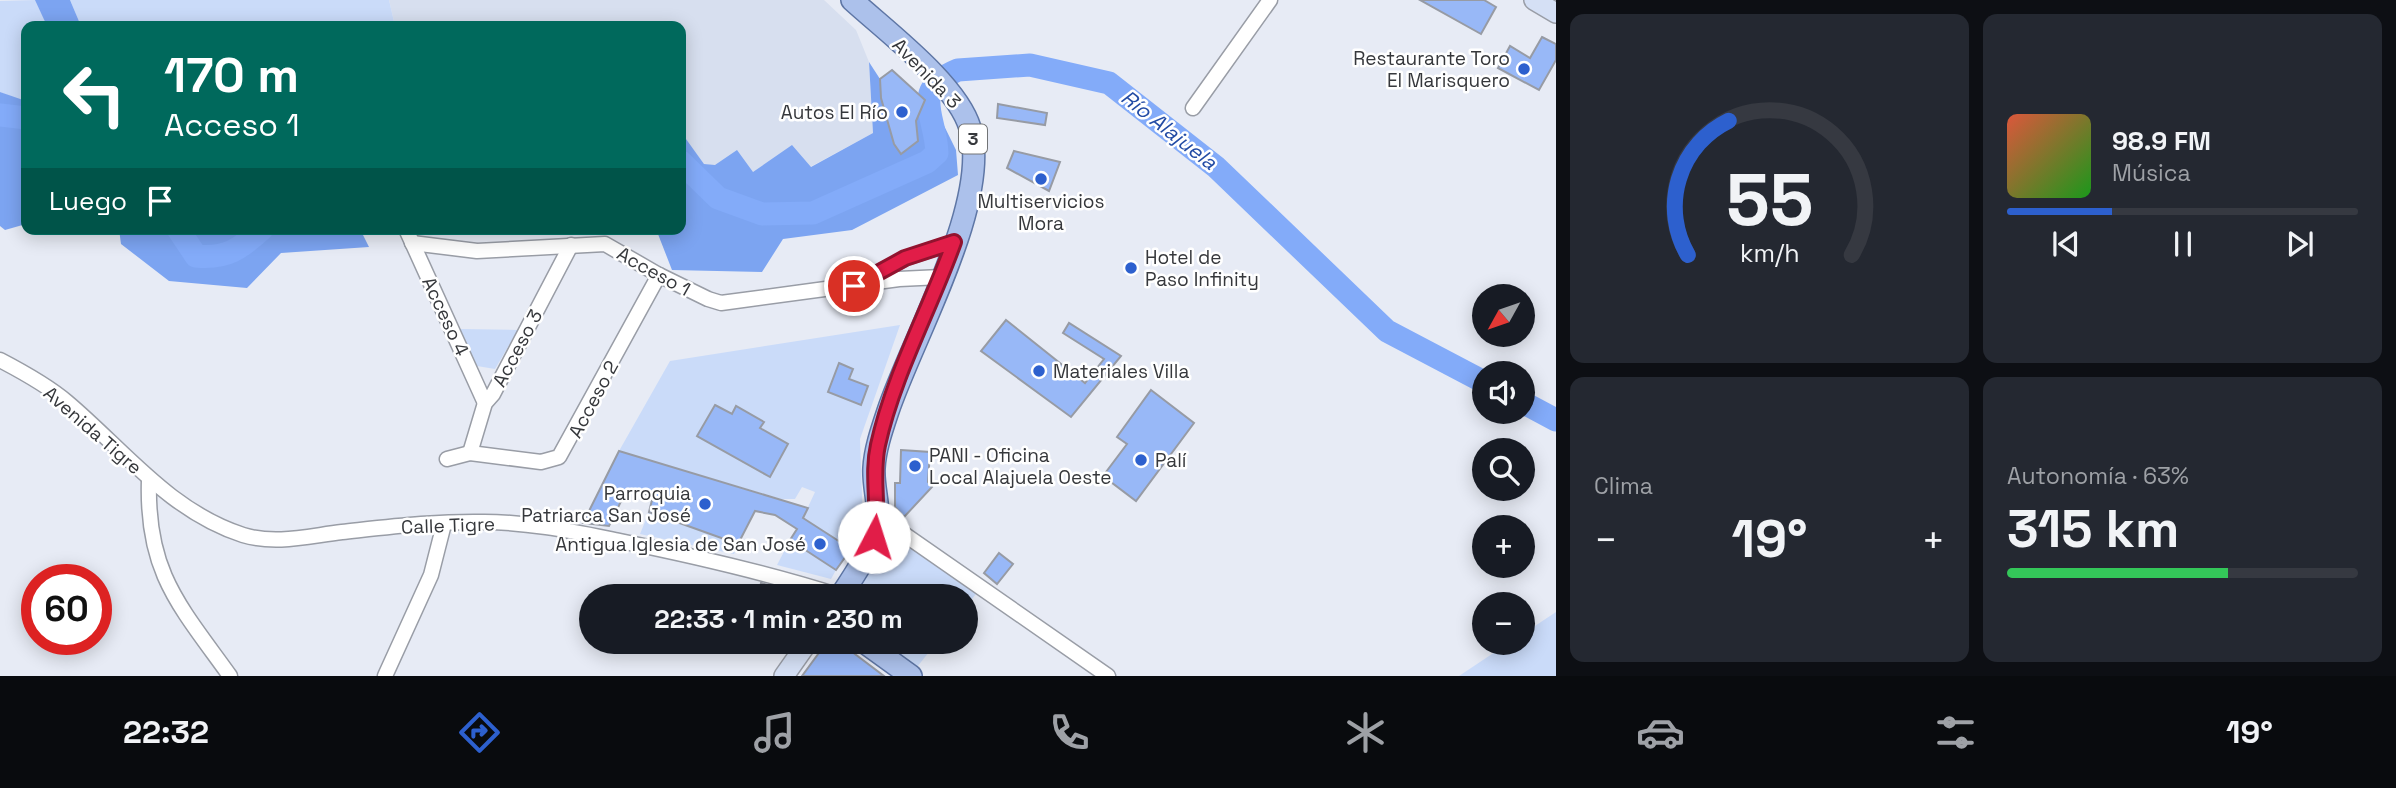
<!DOCTYPE html>
<html lang="es">
<meta charset="utf-8">
<style>
:root{--surface:#171b24;--page:#242831;--text:#f1f3f6;--muted:#9ea1a6;--line:#363941;--accent:#2d60ce}
body{margin:0;font-family:"Space Grotesk",sans-serif;background:var(--page);color:var(--text);height:100vh;display:flex;flex-direction:column;font-size:26px;white-space:nowrap}
*{box-sizing:border-box;margin:0}
p{font-size:23px;color:var(--muted)}
.icon{flex:none;width:38px;height:38px;fill:none;stroke:currentColor;stroke-width:2;stroke-linecap:round;stroke-linejoin:round}
.map{position:relative;flex:1;overflow:hidden}
.sheet{display:flex;flex-direction:column;gap:14px;padding:14px;background:#0d0f14;width:840px}
.sheet>*{flex:none}
.banner{position:absolute;left:21px;top:21px;width:665px;height:214px;border-radius:14px;box-shadow:0 4px 18px #0003;background:#00695c;color:#fff;overflow:hidden}
.needle{width:46px;rotate:230deg}
.fabs{position:absolute;left:1472px;top:284px;display:grid;gap:14px}
.fabs a{display:grid;place-items:center;width:63px;height:63px;border-radius:50%;background:var(--surface);box-shadow:0 4px 18px #0003;font-size:35px}
.speed{position:absolute;left:21px;top:564px;display:flex;gap:14px;font-size:35px;font-weight:700;text-align:center}
.speed>*{display:grid;place-content:center;width:91px;height:91px;border-radius:50%;background:var(--surface);box-shadow:0 4px 18px #0003;line-height:1}
.speed .limit{border:10px solid #d22;background:#fff;color:#111}
.pin{position:absolute;display:grid;place-items:center;width:60px;height:60px;color:#fff;margin:-30px;border:4px solid #fff;border-radius:50%;box-shadow:0 2px 7px #0007}
.me{position:absolute;width:77px;margin:-38px;rotate:5deg;stroke-linejoin:round;filter:drop-shadow(0 0 5px #0008)}
.turn{display:flex;align-items:center;gap:24px;height:147px;padding:0 28px;font-size:32px}
.turn .icon{width:91px;height:91px;stroke-width:2.5}
.turn b{display:block;font-size:49px;line-height:60px}
.then{display:flex;align-items:center;height:66px;padding:0 28px;background:#0003;gap:14px;font-size:26px}
.big{font-size:52px;font-weight:800;line-height:1.1}
.sheet .widget{flex:1;display:flex;flex-direction:column;justify-content:center;gap:10px;min-width:0;padding:0 24px;border-radius:14px;background:var(--page)}
.sheet .dial{align-items:center;gap:0}
.dial svg{height:182px;overflow:visible;fill:none;stroke:var(--line);stroke-width:7;stroke-linecap:round;text-anchor:middle}
.dial text{fill:var(--text);stroke:none}
.song{display:flex;align-items:center;gap:21px}
.cover{width:84px;height:84px;border-radius:10px;background:linear-gradient(135deg,hsl(10 70% 55%),hsl(120 70% 35%))}
.played{height:7px;border-radius:4px;background:linear-gradient(90deg,var(--accent) 30%,var(--line) 30%)}
.keys{display:flex;justify-content:space-around;direction:ltr}
.heat{display:flex;justify-content:space-between;align-items:center;font-size:38px;direction:ltr}
.charge{height:10px;border-radius:5px;background:linear-gradient(90deg,#34c759 63%,var(--line) 0)}
.sheet .tiles{flex:1;display:grid;gap:14px;grid-template-columns:repeat(2,1fr)}
.trip{position:absolute;left:579px;top:584px;width:399px;height:70px;border-radius:35px;background:var(--surface);box-shadow:0 4px 18px #0003;font-weight:800;line-height:70px;text-align:center}
.tabs{display:flex;height:112px;justify-content:space-around;align-items:center;background:#090b0e;color:var(--muted)}
.tabs .icon{width:49px;height:49px}
.tabs .active{color:var(--accent)}
.tabs b{font-size:32px;color:var(--text)}
main{display:flex;flex:1;min-height:0}
.map>svg:first-child{display:block}
.built{fill:#d7dfef}
.green{fill:#cadbf9}
.forest{fill:#7ca4f1}
.lines{fill:none;stroke-linecap:round;stroke-linejoin:round}
.river{stroke:#83abf9;stroke-width:23}
.building{fill:#98b8f7;stroke:#979ba4;stroke-width:2}
.street-casing{stroke:#999da6;stroke-width:17}
.secondary-casing{stroke:#999da6;stroke-width:22}
.primary-casing{stroke:#5e76a5;stroke-width:24}
.street{stroke:#fff;stroke-width:14}
.secondary{stroke:#d5e0f5;stroke-width:19}
.primary{stroke:#acc1eb;stroke-width:21}
.route-casing{stroke:#92132f;stroke-width:18}
.route{stroke:#e11d48;stroke-width:12}
.poi-dot{fill:#2d60ce;stroke:#fff;stroke-width:2.5}
.labels{text-anchor:middle;stroke-width:5;stroke-linejoin:round;paint-order:stroke}
.shield{fill:#fff;stroke:#727476;stroke-width:2}
.shield-label{font-size:18px;font-weight:bold;fill:#36383c}
.poi-label{font-size:19px;fill:#36383c;stroke:#fff;text-anchor:end}
.street-label{font-size:19px;fill:#36383c;stroke:#fff}
.water-label{font-size:21px;font-style:italic;fill:#234ca5;stroke:#fff}
</style>
<main>
<div class="map">
<svg width="1556" height="676" viewBox="0 0 1556 676">
<rect width="100%" height="100%" fill="#e7ebf5"/>
<polygon class="built" points="389,0 824,0 856,30 869,62 873,133 810,167 753,172 704,164 681,132 681,26 395,26"/>
<g class="green">
<polygon points="36,0 47,26 26,26 25,102 0,92 0,1"/>
<polygon points="70,0 389,0 395,26 81,26"/>
<polygon points="900,325 860,439 863,523 862,534 851,549 803,518 815,492 802,487 795,499 781,499 619,451 670,361"/>
<polygon points="460,329 518,330 495,369 477,366"/>
<polygon points="649,512 738,544 734,554 640,534"/>
<polygon points="896,537 976,594 966,606 966,597 851,597"/>
<polygon points="790,540 836,570 831,579 777,565"/>
<polygon points="1556,612 1556,676 1459,676 1510,642 1522,642 1523,634"/>
<polygon points="883,642 937,642 917,667"/>
</g>
<g class="forest">
<polygon points="35,0 70,0 81,26 47,26"/>
<polygon points="869,62 880,79 901,154 918,141 916,121 925,87 956,150 958,175 852,230 783,239 762,272 672,270 656,229 681,229 681,132 704,164 715,165 737,150 753,172 792,145 811,167 873,133"/>
<polygon points="0,92 26,101 26,224 5,230 0,226"/>
<polygon points="119,229 360,229 369,247 281,253 247,288 169,281 121,244"/>
</g>
<g class="lines">
<g class="river">
<polyline points="0,115 26,118"/>
<path d="M681 162 718 198 762 214 813 213 927 162 937 153C936 115 909 90 958 70L1030 65 1109 83 1216 167 1387 331 1484 382"/>
<path d="M178 229 196 256C227 259 240 249 262 229"/>
<polyline points="1522,402 1556,420"/>
</g>
</g>
<g class="building">
<polygon points="1420,0 1484,0 1496,7 1481,34"/>
<polygon points="1542,37 1556,44 1556,60 1539,90 1498,68 1510,46 1530,58"/>
<polygon points="892,70 925,100 916,121 918,141 901,154 894,144 881,98 880,79"/>
<polygon points="998,104 1047,113 1045,125 997,118"/>
<polygon points="1014,151 1060,162 1049,191 1007,168"/>
<polygon points="1006,320 1085,383 1104,359 1063,333 1069,323 1121,356 1071,417 981,351"/>
<polygon points="839,363 853,369 849,379 868,386 861,405 828,392"/>
<polygon points="1151,390 1194,423 1136,501 1103,476 1127,444 1117,437"/>
<polygon points="715,405 732,414 736,406 764,422 760,428 788,444 770,477 697,436"/>
<polygon points="901,450 930,452 928,482 932,487 904,517 895,507 895,483 900,483"/>
<polygon points="619,451 808,508 803,518 851,549 836,570 790,540 797,529 775,515 755,511 738,544 649,512 653,496 627,489 609,526 583,523"/>
<polygon points="999,553 1013,564 997,584 984,573"/>
<polygon points="761,583 797,594 797,597 758,597"/>
<polygon points="827,642 839,642 884,676 802,676"/>
</g>
<g class="lines">
<defs>
<g id="street">
<polyline points="1193,108 1270,0"/>
<polyline points="406,229 485,403"/>
<polyline points="412,243 477,251 605,244 659,275 708,299 721,303 899,279 941,277"/>
<polyline points="864,280 906,258 954,242"/>
<path d="M0 360C23 372 47 385 67 402 124 450 169 511 243 535 276 545 308 536 342 532 389 527 437 521 484 522 530 522 575 532 620 541 694 556 768 573 840 596"/>
<polyline points="470,453 485,403 493,394 571,245"/>
<polyline points="447,459 470,453 541,462 559,457 659,275"/>
<path d="M149 480C146 572 179 605 230 676"/>
<polyline points="878,516 1108,676"/>
<polyline points="385,676 431,575 444,524"/>
</g>
<g id="secondary">
<polyline points="1534,0 1556,13"/>
<polyline points="784,676 808,642"/>
</g>
<g id="primary">
<path d="M840 597C856 572 876 546 878 516 878 500 873 484 874 468 875 449 882 429 888 411 912 339 992 200 970 128 957 84 887 32 852 0"/>
<polyline points="864,642 911,676"/>
</g>
</defs>
<use href="#street" class="street-casing"/>
<use href="#secondary" class="secondary-casing"/>
<use href="#primary" class="primary-casing"/>
<use href="#street" class="street"/>
<use href="#secondary" class="secondary"/>
<use href="#primary" class="primary"/>
</g>
<g class="lines">
<defs>
<path id="route" d="M854 286 905 258 954 242C930 309 893 376 878 445 871 476 880 506 874 537"/>
</defs>
<use href="#route" class="route-casing"/>
<use href="#route" class="route"/>
</g>
<g class="poi-dot">
<circle cx="1524" cy="69" r="7"/>
<circle cx="902" cy="112" r="7"/>
<circle cx="1041" cy="179" r="7"/>
<circle cx="1131" cy="268" r="7"/>
<circle cx="1039" cy="371" r="7"/>
<circle cx="1141" cy="460" r="7"/>
<circle cx="915" cy="466" r="7"/>
<circle cx="705" cy="504" r="7"/>
<circle cx="820" cy="544" r="7"/>
</g>
<g class="labels">
<rect class="shield" x="959" y="124.5" width="28" height="29" rx="5"/>
<g class="shield-label">
<text x="973" y="145">3</text>
</g>
<g class="poi-label">
<text x="1510" y="65">Restaurante Toro<tspan x="1510" dy="22">El Marisquero</tspan></text>
<text x="888" y="119">Autos El Río</text>
<text x="1041" y="208" text-anchor="middle">Multiservicios<tspan x="1041" dy="22">Mora</tspan></text>
<text x="1145" y="264" text-anchor="start">Hotel de<tspan x="1145" dy="22">Paso Infinity</tspan></text>
<text x="1053" y="378" text-anchor="start">Materiales Villa</text>
<text x="929" y="462" text-anchor="start">PANI - Oficina<tspan x="929" dy="22">Local Alajuela Oeste</tspan></text>
<text x="1155" y="467" text-anchor="start">Palí</text>
<text x="691" y="500">Parroquia<tspan x="691" dy="22">Patriarca San José</tspan></text>
<text x="806" y="551">Antigua Iglesia de San José</text>
</g>
<g class="street-label">
<text transform="translate(927 73) rotate(46)" y="7">Avenida 3</text>
<text transform="translate(654 271) rotate(29)" y="7">Acceso 1</text>
<text transform="translate(446 316) rotate(65)" y="7">Acceso 4</text>
<text transform="translate(517 348) rotate(-62)" y="7">Acceso 3</text>
<text transform="translate(593 399) rotate(-62)" y="7">Acceso 2</text>
<text transform="translate(93 430) rotate(41)" y="7">Avenida Tigre</text>
<text transform="translate(448 525) rotate(-2)" y="7">Calle Tigre</text>
</g>
<g class="water-label">
<text transform="translate(1169 130) rotate(38)" y="7">Río Alajuela</text>
</g>
</g>
</svg>
<div class="fabs">
<a><svg class="needle" viewBox="-14 -14 28 28"><path d="M0-13l5 13h-10z" fill="#e53935"/><path d="M0 13l5-13h-10z" fill="#9ea1a6"/></svg></a>
<a><svg class="icon" aria-label="sound" viewBox="0 0 24 24"><path d="M4 9h4l5-4v14l-5-4H4zM17 9q2 3 0 6"/></svg></a>
<a><svg class="icon" aria-label="search" viewBox="0 0 24 24"><circle cx="10" cy="10" r="6"/><path d="M15 15l6 6"/></svg></a>
<a>+</a>
<a>−</a>
</div>
<div class="speed"><div class="limit">60</div></div>
<div class="pin" style="left:854px;top:286px;background:#d93025"><svg class="icon" aria-label="arrive" viewBox="0 0 24 24"><path d="M6 21V4h12l-3 4 3 4H6"/></svg></div>
<svg class="me" style="left:874px;top:537px" viewBox="-20 -20 40 40"><circle r="19" fill="#fff"/><path d="M0-13L10 11 0 6-10 11z" fill="#e11d48"/></svg>
<div class="trip">22:33 · 1 min · 230 m</div>
<div class="banner">
<div class="turn"><svg class="icon" aria-label="left" viewBox="0 0 24 24"><path d="M17 20v-9H6M10 6l-5 5 5 5"/></svg><div><b>170 m</b>Acceso 1</div></div>
<div class="then">Luego<svg class="icon" aria-label="arrive" viewBox="0 0 24 24"><path d="M6 21V4h12l-3 4 3 4H6"/></svg></div>
</div>
</div>
<section class="sheet">
<div class="tiles">
<div class="widget dial"><svg viewBox="0 0 100 80">
<path d="M14 69A42 42 0 1 1 86 69"/>
<path d="M14 69A42 42 0 0 1 32 10" stroke="#2d60ce"/>
<text x="50" y="56" font-size="32" font-weight="700">55</text>
<text x="50" y="72" font-size="11">km/h</text>
</svg></div>
<div class="widget">
<div class="song"><i class="cover"></i><div><b>98.9 FM</b><p>Música</p></div></div>
<div class="played"></div>
<div class="keys"><svg class="icon" aria-label="previous" viewBox="0 0 24 24"><path d="M18 5L8 12l10 7zM5 5v14"/></svg><svg class="icon" aria-label="pause" viewBox="0 0 24 24"><path d="M8 5v14M16 5v14"/></svg><svg class="icon" aria-label="next" viewBox="0 0 24 24"><path d="M6 5l10 7-10 7zM19 5v14"/></svg></div>
</div>
<div class="widget"><p>Clima</p>
<div class="heat"><a>−</a><b class="big">19°</b><a>+</a></div>
</div>
<div class="widget"><p>Autonomía · 63%</p><b class="big">315 km</b><div class="charge"></div></div>
</div>
</section>
</main>
<nav class="tabs">
<b>22:32</b>
<svg class="icon active" aria-label="directions" viewBox="0 0 24 24"><path d="M12 3l9 9-9 9-9-9zM9 14v-3h6M13 9l2 2-2 2"/></svg>
<svg class="icon" aria-label="music" viewBox="0 0 24 24"><path d="M9 18V5l10-2v13"/><circle cx="6" cy="18" r="3"/><circle cx="16" cy="16" r="3"/></svg>
<svg class="icon" aria-label="phone" viewBox="0 0 24 24"><path d="M5 4h4l2 5-3 2q2 4 5 5l2-3 5 2v4C11 20 4 13 5 4z"/></svg>
<svg class="icon" aria-label="climate" viewBox="0 0 24 24"><path d="M12 3v18M4 7l16 10M4 17L20 7"/></svg>
<svg class="icon" aria-label="car" viewBox="0 0 24 24"><path d="M5 17H2v-5l4-1 3-4h7l3 4 3 1v5h-3M9 17h6M6 11h13"/><circle cx="7" cy="17" r="2"/><circle cx="17" cy="17" r="2"/></svg>
<svg class="icon" aria-label="filters" viewBox="0 0 24 24"><path d="M4 7h16M4 17h16"/><circle cx="9" cy="7" r="2"/><circle cx="15" cy="17" r="2"/></svg>
<b>19°</b>
</nav>
